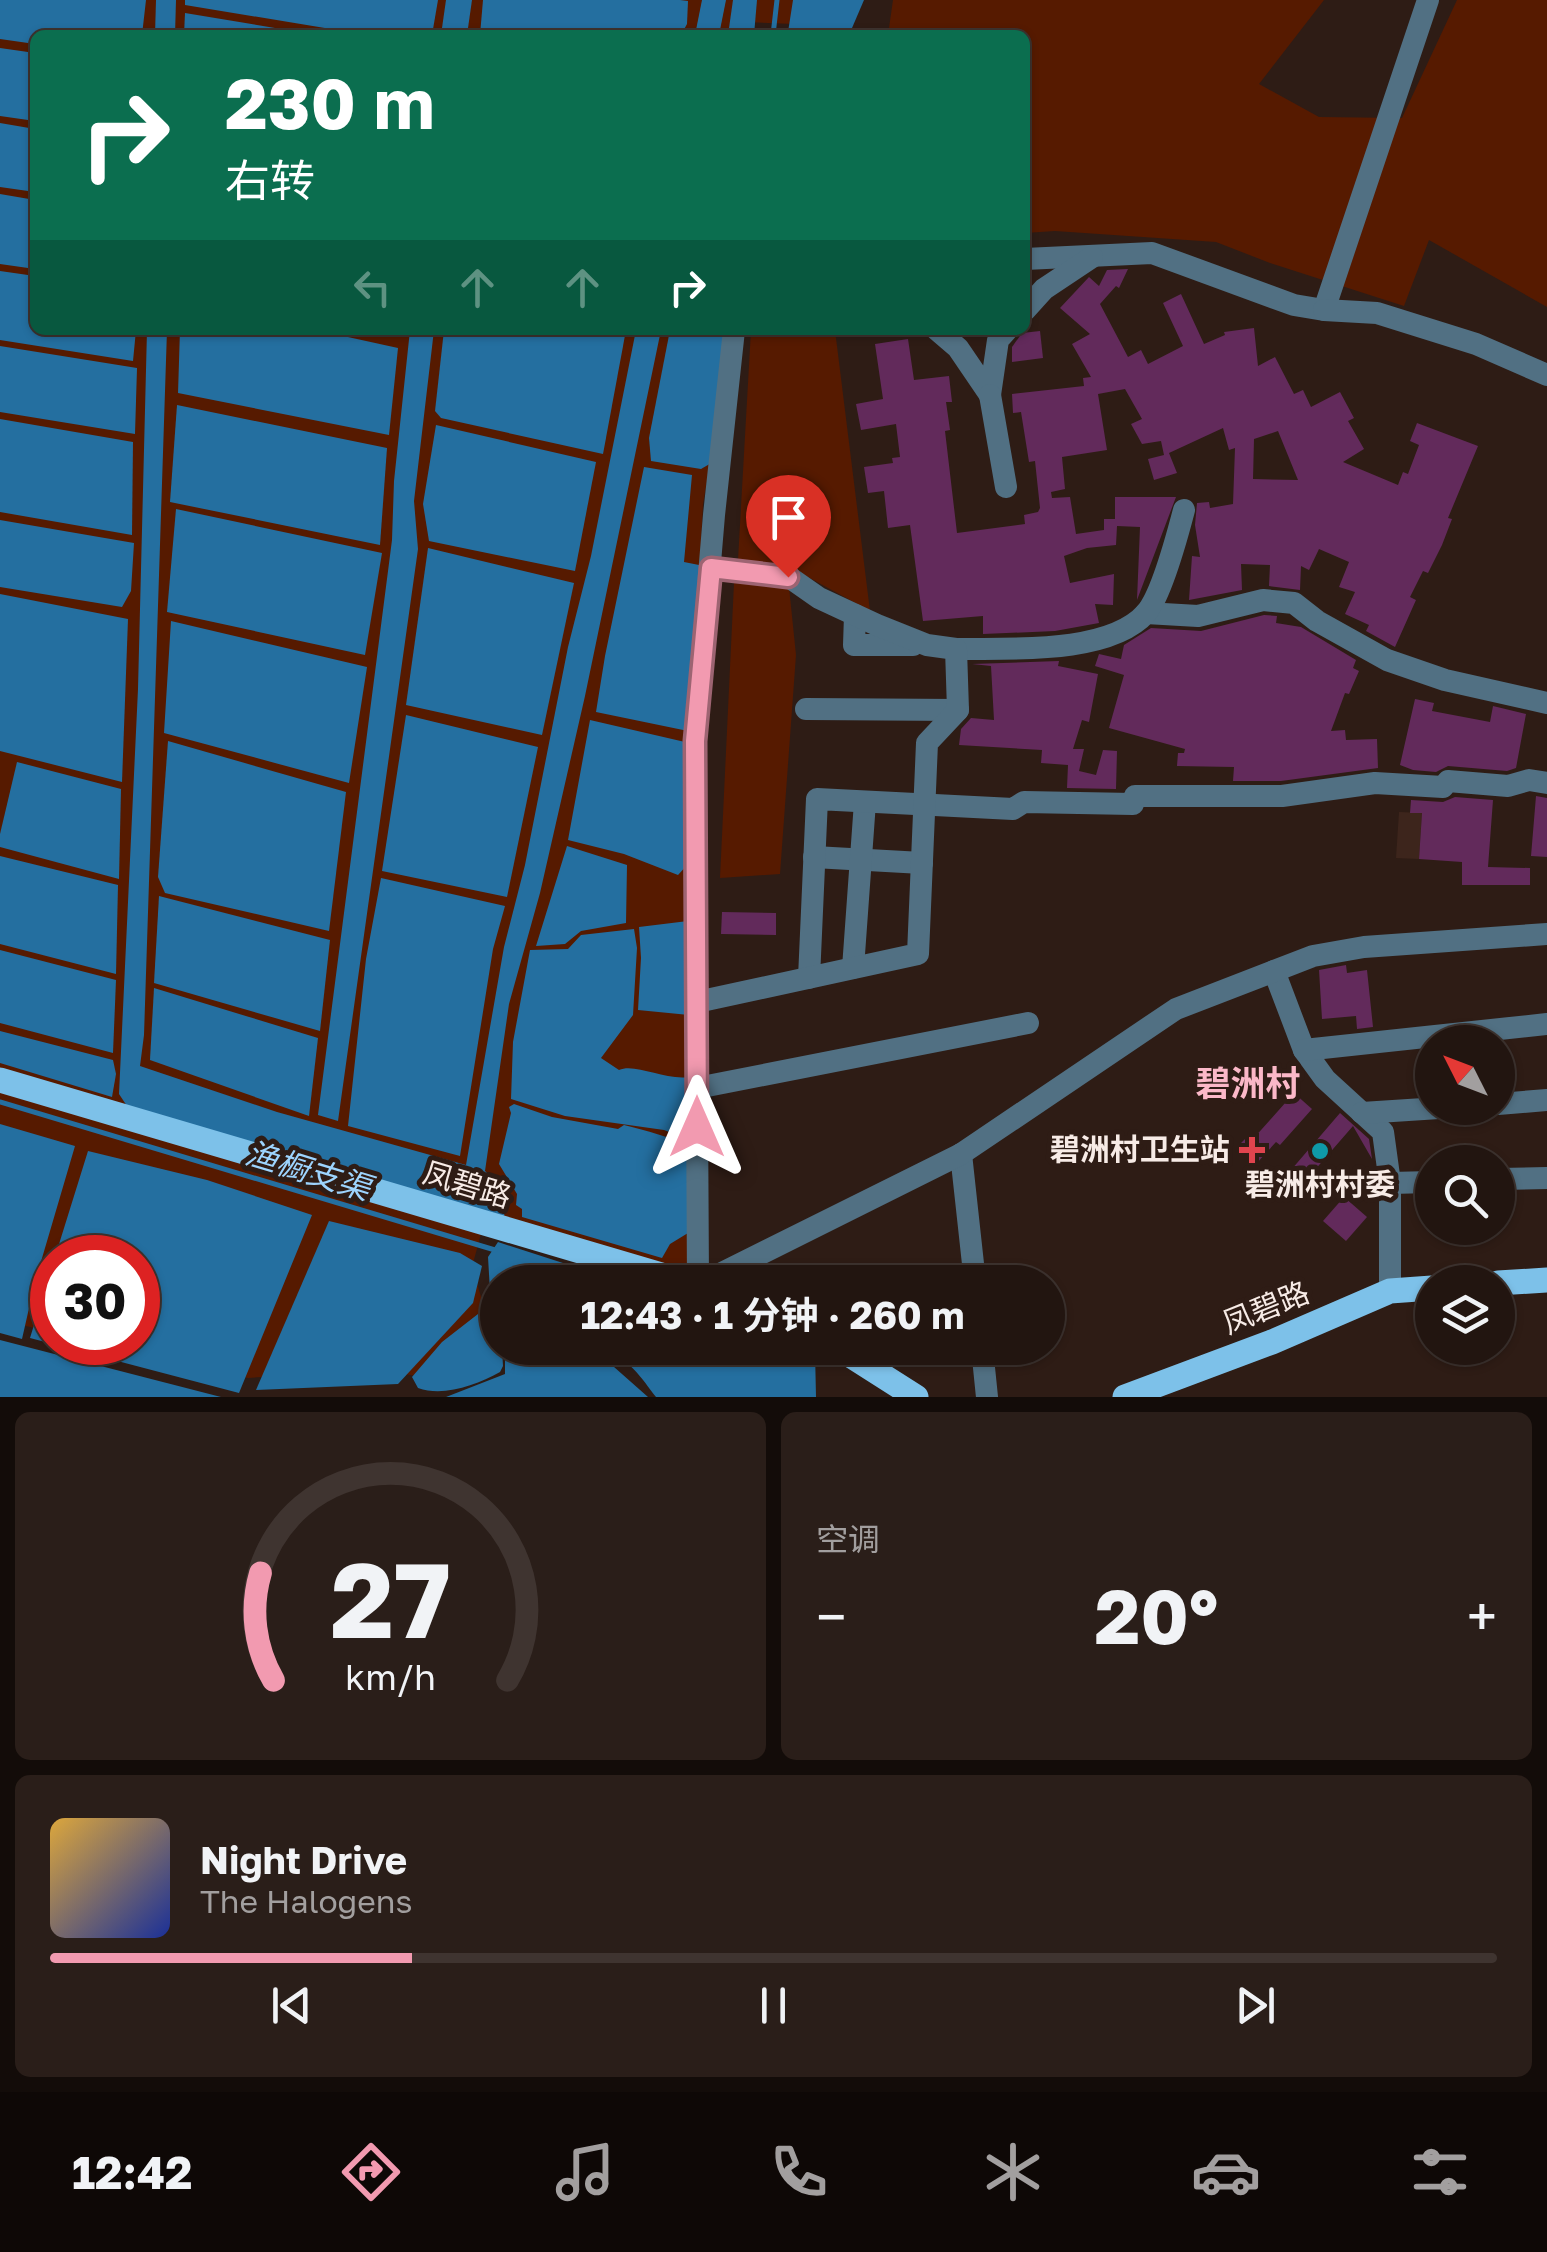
<!DOCTYPE html>
<html lang="zh">
<meta charset="utf-8">
<style>
:root{--surface:#221510;--page:#2a1e19;--text:#f1f3f6;--muted:#a29f9f;--line:#3f3430;--accent:#f29ab0}
body{margin:0;font-family:"Golos Text","Noto Sans SC",sans-serif;background:var(--page);color:var(--text);height:100vh;display:flex;flex-direction:column;font-size:38px;white-space:nowrap}
*{box-sizing:border-box;margin:0}
p{font-size:32px;color:var(--muted)}
.icon{flex:none;width:55px;height:55px;fill:none;stroke:currentColor;stroke-width:2;stroke-linecap:round;stroke-linejoin:round}
.map{position:relative;height:1397px;overflow:hidden}
.panel{display:flex;flex-direction:column;gap:15px;padding:15px;background:#130c09;flex:1}
.panel>*{flex:none}
.guide{position:absolute;left:30px;top:30px;width:1000px;height:305px;border-radius:15px;box-shadow:0 2px 8px #0004,0 0 0 2px var(--line);background:#0b6e4f;color:#fff;overflow:hidden}
.needle{width:65px;rotate:312deg}
.tools{position:absolute;left:1415px;top:1025px;display:grid;gap:20px}
.tools a{display:grid;place-items:center;width:100px;height:100px;border-radius:50%;background:var(--surface);box-shadow:0 2px 8px #0004,0 0 0 2px var(--line);font-size:50px}
.speed{position:absolute;left:30px;top:1235px;display:flex;gap:20px;font-size:50px;font-weight:700;text-align:center}
.speed>*{display:grid;place-content:center;width:130px;height:130px;border-radius:50%;background:var(--surface);box-shadow:0 2px 8px #0004,0 0 0 2px var(--line);line-height:1}
.speed .limit{border:15px solid #d22;background:#fff;color:#111}
.pin{position:absolute;display:grid;place-items:center;width:85px;height:85px;color:#fff;margin:-102px -42px;border-radius:50% 50% 50% 0;rotate:-45deg;box-shadow:0 0 10px #0007}
.pin .icon{rotate:45deg}
.me{position:absolute;width:110px;margin:-55px;rotate:0deg;stroke-linejoin:round;filter:drop-shadow(0 0 8px #0008)}
.turn{display:flex;align-items:center;gap:35px;height:210px;padding:0 30px;font-size:45px}
.turn .icon{width:130px;height:130px;stroke-width:2.5}
.turn b{display:block;font-size:70px;line-height:85px}
.lanes{display:flex;align-items:center;height:95px;padding:0 30px;background:#0003;justify-content:center;gap:50px;direction:ltr}
.lanes .off{opacity:.35}
.big{font-size:75px;font-weight:700;line-height:1.1}
.panel .widget{flex:1;display:flex;flex-direction:column;justify-content:center;gap:15px;min-width:0;padding:0 35px;border-radius:15px;background:var(--page)}
.panel .dial{align-items:center;gap:0}
.dial svg{height:260px;overflow:visible;fill:none;stroke:var(--line);stroke-width:7;stroke-linecap:round;text-anchor:middle}
.dial text{fill:var(--text);stroke:none}
.song{display:flex;align-items:center;gap:30px}
.cover{width:120px;height:120px;border-radius:15px;background:linear-gradient(135deg,hsl(40 70% 55%),hsl(230 70% 35%))}
.played{height:10px;border-radius:5px;background:linear-gradient(90deg,var(--accent) 25%,var(--line) 25%)}
.keys{display:flex;justify-content:space-around;direction:ltr}
.heat{display:flex;justify-content:space-between;align-items:center;font-size:55px;direction:ltr}
.panel .tiles{flex:1;display:grid;gap:15px;grid-template-columns:1fr 1fr}
.widget:last-child{grid-column:span 2}
.trip{position:absolute;left:480px;top:1265px;width:585px;height:100px;border-radius:50px;background:var(--surface);box-shadow:0 2px 8px #0004,0 0 0 2px var(--line);font-weight:700;line-height:100px;text-align:center}
.menu{display:flex;height:160px;justify-content:space-around;align-items:center;background:#0e0806;color:var(--muted)}
.menu .icon{width:70px;height:70px}
.menu .active{color:var(--accent)}
.menu b{font-size:45px;color:var(--text)}
.map>svg:first-child{display:block}
.built{fill:#3d251c}
.green{fill:#561a00}
.water{fill:#246fa0}
.lines{fill:none;stroke-linecap:round;stroke-linejoin:round}
.stream{stroke:#246fa0;stroke-width:5}
.building{fill:#622a5b;fill-rule:evenodd}
.minor{stroke:#517083;stroke-width:22}
.major{stroke:#7dc1e9;stroke-width:25}
.route-casing{stroke:#9d6472;stroke-width:25}
.route{stroke:#f29ab0;stroke-width:18}
.health-dot{fill:#e0444e;stroke:#2e1c15;stroke-width:4}
.culture-dot{fill:#0f9aa8;stroke:#2e1c15;stroke-width:4}
.labels{text-anchor:middle;stroke-width:10;stroke-linejoin:round;paint-order:stroke}
.poi-label{font-size:30px;font-weight:bold;fill:#f7ebe6;stroke:#2e1c15;text-anchor:end}
.street-label{font-size:30px;fill:#f7ebe6;stroke:#2e1c15}
.water-label{font-size:32px;font-style:italic;fill:#9dd4fe;stroke:#2e1c15}
.quarter-label{font-size:35px;font-weight:bold;fill:#fbb8c8;stroke:#2e1c15}
</style>
<div class="map">
<svg width="1547" height="1397" viewBox="0 0 1547 1397">
<rect width="100%" height="100%" fill="#2e1c15"/>
<polygon class="built" points="1399,812 1422,813 1419,859 1396,858"/>
<g class="green">
<polygon points="0,0 853,0 841,26 747,22 745,35 35,35 35,330 733,330 703,504 691,737 684,897 684,1037 704,1101 686,1282 608,1282 614,1254 485,1219 472,1267 498,1353 449,1382 377,1369 248,1378 96,1343 138,1342 138,1258 52,1258 52,1332 0,1320"/>
<polygon points="893,0 1324,0 1259,84 1319,117 1402,118 1457,0 1547,0 1547,307 1429,240 1404,306 1270,263 1216,242 1055,231 1025,233 1025,35 888,35"/>
<polygon points="751,330 835,330 870,611 797,571 738,560"/>
<polygon points="734,583 789,587 796,655 780,874 720,878"/>
</g>
<g class="water">
<polygon points="0,0 146,0 142,35 35,35 35,44 0,39"/>
<polygon points="156,0 176,0 175,35 155,35"/>
<polygon points="185,0 438,0 432,35 367,35 185,5"/>
<polygon points="446,0 472,0 467,35 441,35"/>
<polygon points="483,0 680,0 688,1 687,24 681,35 480,35"/>
<polygon points="702,0 726,0 719,35 695,35"/>
<polygon points="733,0 757,0 754,35 728,35"/>
<polygon points="793,0 864,0 849,35 788,32"/>
<polygon points="185,13 317,35 184,35"/>
<polygon points="0,48 35,53 35,121 0,116"/>
<polygon points="0,123 35,129 35,192 0,187"/>
<polygon points="0,194 35,200 35,269 0,264"/>
<polygon points="0,271 35,276 35,330 136,330 133,361 0,340"/>
<polygon points="147,330 167,330 144,1035 140,1066 277,1112 466,1165 504,947 525,865 568,647 591,556 636,330 661,330 585,696 540,893 509,1004 485,1171 505,1189 504,1223 129,1109 119,1094 138,689"/>
<polygon points="180,330 316,330 398,348 389,435 178,393"/>
<polygon points="410,330 434,330 414,501 418,549 338,1121 318,1115 392,540 394,481"/>
<polygon points="444,330 626,330 603,454 441,418 435,411"/>
<polygon points="670,330 728,330 713,462 701,469 651,461 649,438"/>
<polygon points="0,346 137,368 135,434 0,412"/>
<polygon points="177,405 387,448 380,545 170,502"/>
<polygon points="0,419 133,442 132,535 0,512"/>
<polygon points="436,425 596,462 575,571 429,541 423,504"/>
<polygon points="644,467 692,475 684,562 704,566 688,731 596,712 605,656"/>
<polygon points="176,509 382,553 365,655 167,612"/>
<polygon points="0,520 134,543 131,591 122,607 0,587"/>
<polygon points="428,548 574,583 542,735 406,705"/>
<polygon points="0,594 128,619 122,782 0,751"/>
<polygon points="171,621 367,667 349,783 164,733"/>
<polygon points="406,715 538,747 507,897 382,871"/>
<polygon points="590,720 685,742 688,864 678,875 624,854 568,840"/>
<polygon points="168,741 346,792 329,931 165,893 158,877"/>
<polygon points="17,762 121,789 119,879 0,847 0,834"/>
<polygon points="567,846 627,865 626,923 581,931 565,944 536,946"/>
<polygon points="0,856 118,885 116,974 0,944"/>
<polygon points="381,878 505,906 493,949 460,1156 348,1126 366,959"/>
<polygon points="159,896 330,940 320,1031 154,983"/>
<polygon points="688,921 689,1015 638,1010 641,958 639,927"/>
<path d="M634 929 637 948 633 1015 601 1058 619 1070C636 1063 665 1081 690 1077L689 1136 685 1138 664 1130 565 1116 511 1099 513 1042 530 950 568 949 581 935Z"/>
<polygon points="0,950 116,980 113,1053 0,1023"/>
<polygon points="154,988 318,1038 309,1116 150,1060"/>
<polygon points="0,1031 113,1060 116,1074 112,1097 0,1063"/>
<path d="M514 1104 552 1117 618 1129 624 1125C648 1131 668 1136 689 1147L688 1233 670 1244 662 1258 522 1217V1209L516 1205 517 1194 499 1164 511 1113 509 1107Z"/>
<polygon points="0,1124 75,1146 35,1282 22,1339 0,1333"/>
<polygon points="88,1151 207,1180 312,1215 239,1393 30,1338 52,1266 52,1342 138,1342 138,1258 55,1257"/>
<polygon points="329,1221 460,1253 482,1266 473,1303 398,1384 256,1390"/>
<polygon points="498,1242 563,1263 557,1282 498,1282 497,1325 491,1308 488,1257"/>
<path d="M487 1307 497 1336 498 1348H502L503 1366 500 1372C476 1385 444 1397 418 1388L412 1377 442 1342Z"/>
<polygon points="0,1340 221,1397 0,1397"/>
<polygon points="505,1348 563,1348 605,1359 648,1397 446,1397 505,1374"/>
<path d="M580 1348H806L815 1351 816 1397H656C625 1355 628 1361 580 1348Z"/>
</g>
<g class="lines">
<g class="stream">
<polyline points="773,35 777,0"/>
<polyline points="0,1102 495,1250"/>
<polyline points="558,1269 604,1282"/>
<polyline points="810,1353 824,1358"/>
</g>
</g>
<g class="building">
<path d="M1128 269 1119 288 1116 286 1100 304 1128 357 1141 350 1148 364 1183 346 1163 303 1181 294 1204 344 1225 335 1224 332 1254 328 1258 366 1275 357 1294 394 1303 390 1311 407 1340 392 1354 418 1348 421 1364 449 1343 462 1398 485 1403 472 1408 474 1419 445 1410 441 1417 423 1478 446 1448 518 1452 519 1442 545 1428 573 1423 571 1410 597 1416 600 1395 647 1366 631 1369 625 1345 614 1355 592 1339 587 1349 562 1319 549 1309 570 1301 566 1300 590 1269 586 1270 565 1241 564 1242 590 1189 600 1192 556 1200 557 1195 525 1197 503 1209 502 1210 508 1233 504 1235 448 1229 450 1223 428 1169 453 1177 473 1154 480 1148 459 1164 455 1161 441 1142 444 1131 424 1142 419 1125 389 1098 394 1107 450 1062 457 1065 489 1051 492 1052 498 1070 497 1076 534 1104 530V519H1115V497H1176L1137 600 1140 527 1117 526 1116 545 1087 548 1064 556 1070 583 1114 574 1113 605 1095 604 1099 623 1055 631 983 634V616L923 621 910 525 888 528 884 491 868 493 864 467 893 463 892 458 900 457 896 424 861 430 856 404 883 399 875 344 908 339 914 380 949 376 952 402H946L950 430 945 431 957 533 1025 524 1024 515 1038 512 1040 508 1035 461 1029 462 1021 412 1013 413 1012 394 1084 386 1083 378 1091 377 1072 344 1090 334 1060 308 1089 277 1099 286 1107 270ZM1278 431 1298 480 1253 479 1254 439Z"/>
<polygon points="1040,331 1043,358 1012,362 1012,347 1022,333"/>
<polygon points="1264,615 1277,616 1276,623 1301,627 1356,660 1353,668 1359,671 1349,694 1345,693 1331,731 1345,730 1346,740 1377,739 1378,768 1281,781 1233,781 1234,767 1177,766 1178,753 1184,753 1185,749 1109,728 1124,675 1095,666 1099,654 1121,659 1124,645 1151,628 1201,631"/>
<polygon points="1059,661 1058,666 1098,674 1089,722 1082,720 1073,749 1084,749 1079,771 1096,775 1103,750 1117,751 1116,789 1067,788 1068,765 1041,763 1042,750 959,745 961,729 971,718 994,720 991,666 972,664"/>
<polygon points="1415,699 1434,703 1432,711 1490,722 1493,706 1526,714 1516,768 1507,771 1448,766 1436,772 1413,770 1400,765"/>
<polygon points="1536,796 1547,798 1547,857 1531,856"/>
<polygon points="1455,797 1493,800 1488,867 1530,868 1530,885 1462,885 1462,862 1419,859 1422,813 1410,813 1411,800 1443,802"/>
<polygon points="722,912 776,913 776,935 721,934"/>
<polygon points="1346,965 1347,973 1367,970 1373,1027 1357,1029 1356,1016 1322,1019 1319,970"/>
<polygon points="1294,1093 1312,1109 1280,1145 1276,1142 1256,1164 1237,1147 1249,1135 1253,1139"/>
<polygon points="1340,1113 1369,1139 1372,1159 1353,1126 1293,1195 1279,1184"/>
<polygon points="1344,1197 1367,1217 1346,1241 1323,1221"/>
</g>
<g class="lines">
<g class="minor">
<polyline points="1025,259 1152,253 1294,305 1324,310 1428,0"/>
<polyline points="1025,310 1044,289 1092,257"/>
<polyline points="1324,310 1377,313 1476,344 1547,375"/>
<polyline points="937,330 958,348 990,395 998,340 1007,330"/>
<polyline points="990,395 1006,487"/>
<polyline points="1146,613 1198,616 1263,600 1294,603 1317,621 1387,660 1445,680 1547,703"/>
<polyline points="855,615 854,645 913,645"/>
<path d="M956 649C1007 648 1109 655 1146 613 1161 596 1178 533 1184 510"/>
<polyline points="806,709 958,710"/>
<polyline points="814,857 922,863"/>
<polyline points="853,968 865,802"/>
<polyline points="1274,971 1304,1050 1325,1079 1383,1132 1390,1183 1390,1291"/>
<polyline points="809,978 817,799 1013,809 1024,802 1133,804 1135,796 1282,796 1375,783 1443,787 1448,781 1508,786 1529,780 1547,783"/>
<polyline points="697,1002 918,954 927,743 958,710 956,649 927,645 877,625 819,598 789,577 711,568"/>
<polyline points="1304,1050 1547,1024"/>
<polyline points="697,1088 1028,1023"/>
<polyline points="1498,1104 1547,1100"/>
<polyline points="1362,1113 1439,1108"/>
<polyline points="961,1154 975,1282"/>
<polyline points="1498,1179 1547,1178"/>
<polyline points="1390,1183 1432,1182"/>
<polyline points="698,1282 695,741 714,515 734,330"/>
<polyline points="704,1282 961,1154 1176,1009 1313,956 1364,947 1547,934"/>
<polyline points="982,1348 987,1397"/>
</g>
<g class="major">
<polyline points="0,1080 685,1282"/>
<polyline points="1498,1283 1547,1280"/>
<polyline points="839,1348 916,1397"/>
<polyline points="1125,1397 1272,1342 1390,1291 1432,1288"/>
</g>
</g>
<g class="lines">
<defs>
<polyline id="route" points="697,1127 695,741 711,568 788,577"/>
</defs>
<use href="#route" class="route-casing"/>
<use href="#route" class="route"/>
</g>
<path class="health-dot" d="M1247 1135h10v10h10v10h-10v10h-10v-10h-10v-10h10z"/>
<circle class="culture-dot" cx="1320" cy="1151" r="10"/>
<g class="labels">
<g class="poi-label">
<text x="1230" y="1160">碧洲村卫生站</text>
<text x="1320" y="1195" text-anchor="middle">碧洲村村委</text>
</g>
<g class="street-label">
<text transform="translate(467 1185) rotate(17)" y="10">凤碧路</text>
<text transform="translate(1266 1308) rotate(-22)" y="10">凤碧路</text>
</g>
<g class="water-label">
<text transform="translate(308 1171) rotate(17)" y="11">渔橱支渠</text>
</g>
<g class="quarter-label">
<text x="1248" y="1096">碧洲村</text>
</g>
</g>
</svg>
<div class="tools">
<a><svg class="needle" viewBox="-14 -14 28 28"><path d="M0-13l5 13h-10z" fill="#e53935"/><path d="M0 13l5-13h-10z" fill="#a29f9f"/></svg></a>
<a><svg class="icon" aria-label="search" viewBox="0 0 24 24"><circle cx="10" cy="10" r="6"/><path d="M15 15l6 6"/></svg></a>
<a><svg class="icon" aria-label="layers" viewBox="0 0 24 24"><path d="M12 4l9 5-9 5-9-5zM3 14l9 5 9-5"/></svg></a>
</div>
<div class="speed"><div class="limit">30</div></div>
<div class="pin" style="left:788px;top:577px;background:#d93025"><svg class="icon" aria-label="arrive" viewBox="0 0 24 24"><path d="M6 21V4h12l-3 4 3 4H6"/></svg></div>
<svg class="me" style="left:697px;top:1127px" viewBox="-20 -20 40 40"><path d="M0-17L14 15 0 8-14 15z" fill="#f29ab0" stroke="#fff" stroke-width="4"/></svg>
<div class="trip">12:43 · 1 分钟 · 260 m</div>
<div class="guide">
<div class="turn"><svg class="icon" aria-label="right" viewBox="0 0 24 24"><path d="M7 20v-9h11M14 6l5 5-5 5"/></svg><div><b>230 m</b>右转</div></div>
<div class="lanes"><svg class="icon off" aria-label="left" viewBox="0 0 24 24"><path d="M17 20v-9H6M10 6l-5 5 5 5"/></svg><svg class="icon off" aria-label="ahead" viewBox="0 0 24 24"><path d="M12 20V5M6 11l6-6 6 6"/></svg><svg class="icon off" aria-label="ahead" viewBox="0 0 24 24"><path d="M12 20V5M6 11l6-6 6 6"/></svg><svg class="icon" aria-label="right" viewBox="0 0 24 24"><path d="M7 20v-9h11M14 6l5 5-5 5"/></svg></div>
</div>
</div>
<section class="panel">
<div class="tiles">
<div class="widget dial"><svg viewBox="0 0 100 80">
<path d="M14 69A42 42 0 1 1 86 69"/>
<path d="M14 69A42 42 0 0 1 10 36" stroke="#f29ab0"/>
<text x="50" y="56" font-size="32" font-weight="700">27</text>
<text x="50" y="72" font-size="11">km/h</text>
</svg></div>
<div class="widget"><p>空调</p>
<div class="heat"><a>−</a><b class="big">20°</b><a>+</a></div>
</div>
<div class="widget">
<div class="song"><i class="cover"></i><div><b>Night Drive</b><p>The Halogens</p></div></div>
<div class="played"></div>
<div class="keys"><svg class="icon" aria-label="previous" viewBox="0 0 24 24"><path d="M18 5L8 12l10 7zM5 5v14"/></svg><svg class="icon" aria-label="pause" viewBox="0 0 24 24"><path d="M8 5v14M16 5v14"/></svg><svg class="icon" aria-label="next" viewBox="0 0 24 24"><path d="M6 5l10 7-10 7zM19 5v14"/></svg></div>
</div>
</div>
</section>
<nav class="menu">
<b>12:42</b>
<svg class="icon active" aria-label="directions" viewBox="0 0 24 24"><path d="M12 3l9 9-9 9-9-9zM9 14v-3h6M13 9l2 2-2 2"/></svg>
<svg class="icon" aria-label="music" viewBox="0 0 24 24"><path d="M9 18V5l10-2v13"/><circle cx="6" cy="18" r="3"/><circle cx="16" cy="16" r="3"/></svg>
<svg class="icon" aria-label="phone" viewBox="0 0 24 24"><path d="M5 4h4l2 5-3 2q2 4 5 5l2-3 5 2v4C11 20 4 13 5 4z"/></svg>
<svg class="icon" aria-label="climate" viewBox="0 0 24 24"><path d="M12 3v18M4 7l16 10M4 17L20 7"/></svg>
<svg class="icon" aria-label="car" viewBox="0 0 24 24"><path d="M5 17H2v-5l4-1 3-4h7l3 4 3 1v5h-3M9 17h6M6 11h13"/><circle cx="7" cy="17" r="2"/><circle cx="17" cy="17" r="2"/></svg>
<svg class="icon" aria-label="filters" viewBox="0 0 24 24"><path d="M4 7h16M4 17h16"/><circle cx="9" cy="7" r="2"/><circle cx="15" cy="17" r="2"/></svg>
</nav>
